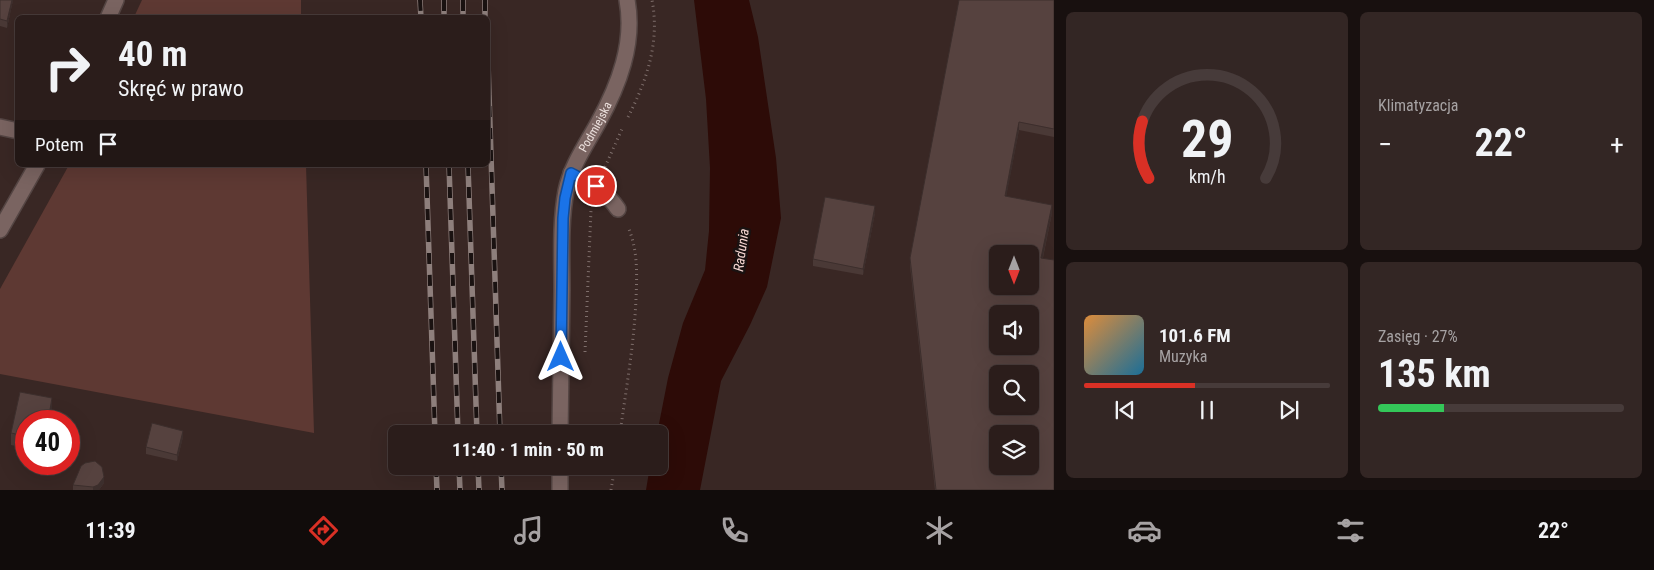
<!DOCTYPE html>
<html lang="pl">
<meta charset="utf-8">
<style>
:root{--surface:#2b1d1b;--page:#332624;--text:#f1f3f6;--muted:#a6a2a3;--line:#473b3a;--accent:#d93025}
body{margin:0;font-family:"Roboto Condensed",sans-serif;background:var(--page);color:var(--text);height:100vh;display:flex;flex-direction:column;font-size:19px;white-space:nowrap}
*{box-sizing:border-box;margin:0}
p{font-size:16px;color:var(--muted)}
.icon{flex:none;width:28px;height:28px;fill:none;stroke:currentColor;stroke-width:2;stroke-linecap:round;stroke-linejoin:round}
.map{position:relative;flex:1;overflow:hidden}
.details{display:flex;flex-direction:column;gap:12px;padding:12px;background:#18100f;width:600px}
.details>*{flex:none}
.top-card{position:absolute;left:15px;top:15px;width:475px;height:152px;border-radius:8px;box-shadow:0 5px 20px #0002,0 0 0 1px var(--line);background:#2b1d1b;color:var(--text);overflow:hidden}
.needle{width:32px;rotate:180deg}
.buttons{position:absolute;left:989px;top:245px;display:grid;gap:10px}
.buttons a{display:grid;place-items:center;width:50px;height:50px;border-radius:8px;background:var(--surface);box-shadow:0 5px 20px #0002,0 0 0 1px var(--line);font-size:25px}
.speed{position:absolute;left:15px;top:410px;display:flex;gap:10px;font-size:25px;font-weight:700;text-align:center}
.speed>*{display:grid;place-content:center;width:65px;height:65px;border-radius:50%;background:var(--surface);box-shadow:0 5px 20px #0002,0 0 0 1px var(--line);line-height:1}
.speed .limit{border:8px solid #d22;background:#fff;color:#111}
.pin{position:absolute;display:grid;place-items:center;width:42px;height:42px;color:#fff;margin:-21px;border:2px solid #fff;border-radius:50%;box-shadow:0 1px 5px #0007}
.me{position:absolute;width:55px;margin:-28px;rotate:0deg;stroke-linejoin:round;filter:drop-shadow(0 0 4px #0008)}
.turn{display:flex;align-items:center;gap:18px;height:105px;padding:0 20px;font-size:22px}
.turn .icon{width:65px;height:65px;stroke-width:2.5}
.turn b{display:block;font-size:35px;line-height:42px}
.then{display:flex;align-items:center;height:48px;padding:0 20px;background:#0003;gap:10px;font-size:19px}
.big{font-size:38px;font-weight:700;line-height:1.1}
.details .tile{flex:1;display:flex;flex-direction:column;justify-content:center;gap:8px;min-width:0;padding:0 18px;border-radius:8px;background:var(--page)}
.details .dial{align-items:center;gap:0}
.dial svg{height:130px;overflow:visible;fill:none;stroke:var(--line);stroke-width:7;stroke-linecap:round;text-anchor:middle}
.dial text{fill:var(--text);stroke:none}
.song{display:flex;align-items:center;gap:15px}
.cover{width:60px;height:60px;border-radius:8px;background:linear-gradient(135deg,hsl(30 70% 55%),hsl(200 70% 35%))}
.played{height:5px;border-radius:2px;background:linear-gradient(90deg,var(--accent) 45%,var(--line) 45%)}
.keys{display:flex;justify-content:space-around;direction:ltr}
.heat{display:flex;justify-content:space-between;align-items:center;font-size:28px;direction:ltr}
.charge{height:8px;border-radius:4px;background:linear-gradient(90deg,#34c759 27%,var(--line) 0)}
.details .tiles{flex:1;display:grid;gap:12px;grid-template-columns:repeat(2,1fr)}
.trip{position:absolute;left:388px;top:425px;width:280px;height:50px;border-radius:8px;background:var(--surface);box-shadow:0 5px 20px #0002,0 0 0 1px var(--line);font-weight:700;line-height:50px;text-align:center}
.tabs{display:flex;height:80px;justify-content:space-around;align-items:center;background:#110c0b;color:var(--muted)}
.tabs .icon{width:35px;height:35px}
.tabs .active{color:var(--accent)}
.tabs b{font-size:22px;color:var(--text)}
main{display:flex;flex:1;min-height:0}
.map>svg:first-child{display:block}
.green{fill:#5e3933}
.water{fill:#2d0b07}
.lines{fill:none;stroke-linecap:round;stroke-linejoin:round}
.minor-casing{stroke:#544543;stroke-width:18}
.path{stroke:#7f6f6c;stroke-width:3;stroke-dasharray:1 4;stroke-linecap:butt}
.minor{stroke:#7a6461;stroke-width:15}
.rail-casing{stroke:#8e7f7c;stroke-width:5.5}
.rail{stroke:#1a1211;stroke-width:4;stroke-dasharray:11;stroke-linecap:butt}
.wall{fill:#4a3936}
.shaded-wall{fill:#3c2e2c}
.building{fill:#56423f;stroke:#3c2e2c;fill-rule:evenodd}
.route-casing{stroke:#114b97;stroke-width:12}
.route{stroke:#1a73e8;stroke-width:9}
.labels{text-anchor:middle;stroke-width:5;stroke-linejoin:round;paint-order:stroke}
.street-label{font-size:12px;fill:#ece0dd;stroke:#1a1211}
.water-label{font-size:14px;font-style:italic;fill:#f5d6d1;stroke:#1a1211}
</style>
<main>
<div class="map">
<svg width="1054" height="490" viewBox="0 0 1054 490">
<rect width="100%" height="100%" fill="#392724"/>
<g class="green">
<polygon points="142,0 301,0 301,17 134,17"/>
<polygon points="69,165 306,165 314,433 0,374 0,289"/>
</g>
<polygon class="water" points="694,0 749,0 758,37 776,158 781,218 767,287 750,325 721,381 700,490 646,490 650,466 659,466 659,434 657,434 668,378 683,323 705,270 709,231 710,168 706,99"/>
<g class="lines">
<defs>
<g id="minor">
<polyline points="108,18 116,0"/>
<polyline points="0,127 18,131"/>
<path d="M571 173C590 183 606 191 618 209"/>
<polyline points="0,230 37,165"/>
<path id="s1" d="M560 434C561 386 561 338 562 290 562 257 560 223 566 191 571 166 586 145 598 123 619 85 635 43 627 0"/>
<polyline points="560,490 560,466"/>
</g>
</defs>
<use href="#minor" class="minor-casing"/>
<g class="path">
<path d="M628 117C647 80 660 42 652 0"/>
<polyline points="605,167 622,129"/>
<polyline points="585,352 591,210"/>
<path d="M620 434C626 389 634 345 636 299 637 274 638 250 628 227"/>
<polyline points="611,490 615,466"/>
</g>
<use href="#minor" class="minor"/>
<defs>
<g id="rail">
<polyline points="420,0 421,18"/>
<polyline points="444,0 444,18"/>
<polyline points="463,0 463,18"/>
<polyline points="485,0 485,18"/>
<polyline points="488,62 500,434"/>
<polyline points="426,165 435,434"/>
<polyline points="449,165 458,434"/>
<polyline points="468,165 477,434"/>
<polyline points="436,466 437,490"/>
<polyline points="459,466 460,490"/>
<polyline points="478,466 479,490"/>
<polyline points="501,466 502,490"/>
</g>
</defs>
<use href="#rail" class="rail-casing"/>
<use href="#rail" class="rail"/>
</g>
<g class="wall">
<polygon points="0,0 13,0 7,28 0,26"/>
<polygon points="1054,0 1054,137 1019,130 1006,196 1052,213 1043,258 1054,490 935,490 910,266 910,258"/>
<polygon points="875,213 863,275 813,266 813,259"/>
<polygon points="20,392 52,398 52,411 50,421 26,421 26,448 11,445 11,433"/>
<polygon points="183,437 177,461 146,454 146,447"/>
<polygon points="104,483 99,490 73,490 73,485"/>
</g>
<g class="shaded-wall">
<polygon points="12,0 13,0 7,28 7,21"/>
<polygon points="1019,122 1019,130 1005,204 1005,196"/>
<polygon points="1052,205 1052,213 1041,266 1041,258"/>
<polygon points="875,206 875,213 863,275 863,269"/>
<polygon points="52,398 52,411 50,421 48,421"/>
<polygon points="183,431 183,437 177,461 177,455"/>
<polygon points="104,477 104,483 99,490 93,490 93,487"/>
</g>
<g class="building">
<polygon points="0,0 12,0 7,21 0,19"/>
<path d="M959 0H1054V129L1019 122 1005 196 1052 205 1041 258 1054 260V490H936L910 258ZM998 254H1030V286H998ZM998 314H1030V346H998ZM998 374H1030V406H998ZM998 434H1030V466H998Z"/>
<polygon points="825,197 875,206 863,269 813,259"/>
<polygon points="20,392 52,398 48,421 26,421 26,436 11,433"/>
<polygon points="152,423 183,431 177,455 146,447"/>
<polygon points="95,461 102,467 104,477 98,485 93,487 73,485 81,466 85,463"/>
</g>
<g class="lines">
<defs>
<polyline id="route" points="561,357 563,218 565,198 571,173 596,186"/>
</defs>
<use href="#route" class="route-casing"/>
<use href="#route" class="route"/>
</g>
<g class="labels">
<g class="street-label">
<text dy="4" stroke="none"><textPath href="#s1" startOffset="314">Podmiejska</textPath></text>
</g>
<g class="water-label">
<text transform="translate(741 250) rotate(-82)" y="5">Radunia</text>
</g>
</g>
</svg>
<div class="buttons">
<a><svg class="needle" viewBox="-14 -14 28 28"><path d="M0-13l5 13h-10z" fill="#e53935"/><path d="M0 13l5-13h-10z" fill="#a6a2a3"/></svg></a>
<a><svg class="icon" aria-label="sound" viewBox="0 0 24 24"><path d="M4 9h4l5-4v14l-5-4H4zM17 9q2 3 0 6"/></svg></a>
<a><svg class="icon" aria-label="search" viewBox="0 0 24 24"><circle cx="10" cy="10" r="6"/><path d="M15 15l6 6"/></svg></a>
<a><svg class="icon" aria-label="layers" viewBox="0 0 24 24"><path d="M12 4l9 5-9 5-9-5zM3 14l9 5 9-5"/></svg></a>
</div>
<div class="speed"><div class="limit">40</div></div>
<div class="pin" style="left:596px;top:186px;background:#d93025"><svg class="icon" aria-label="arrive" viewBox="0 0 24 24"><path d="M6 21V4h12l-3 4 3 4H6"/></svg></div>
<svg class="me" style="left:561px;top:357px" viewBox="-20 -20 40 40"><path d="M0-17L14 15 0 8-14 15z" fill="#1a73e8" stroke="#fff" stroke-width="4"/></svg>
<div class="trip">11:40 · 1 min · 50 m</div>
<div class="top-card">
<div class="turn"><svg class="icon" aria-label="right" viewBox="0 0 24 24"><path d="M7 20v-9h11M14 6l5 5-5 5"/></svg><div><b>40 m</b>Skręć w prawo</div></div>
<div class="then">Potem<svg class="icon" aria-label="arrive" viewBox="0 0 24 24"><path d="M6 21V4h12l-3 4 3 4H6"/></svg></div>
</div>
</div>
<section class="details">
<div class="tiles">
<div class="tile dial"><svg viewBox="0 0 100 80">
<path d="M14 69A42 42 0 1 1 86 69"/>
<path d="M14 69A42 42 0 0 1 10 34" stroke="#d93025"/>
<text x="50" y="56" font-size="32" font-weight="700">29</text>
<text x="50" y="72" font-size="11">km/h</text>
</svg></div>
<div class="tile"><p>Klimatyzacja</p>
<div class="heat"><a>−</a><b class="big">22°</b><a>+</a></div>
</div>
<div class="tile">
<div class="song"><i class="cover"></i><div><b>101.6 FM</b><p>Muzyka</p></div></div>
<div class="played"></div>
<div class="keys"><svg class="icon" aria-label="previous" viewBox="0 0 24 24"><path d="M18 5L8 12l10 7zM5 5v14"/></svg><svg class="icon" aria-label="pause" viewBox="0 0 24 24"><path d="M8 5v14M16 5v14"/></svg><svg class="icon" aria-label="next" viewBox="0 0 24 24"><path d="M6 5l10 7-10 7zM19 5v14"/></svg></div>
</div>
<div class="tile"><p>Zasięg · 27%</p><b class="big">135 km</b><div class="charge"></div></div>
</div>
</section>
</main>
<nav class="tabs">
<b>11:39</b>
<svg class="icon active" aria-label="directions" viewBox="0 0 24 24"><path d="M12 3l9 9-9 9-9-9zM9 14v-3h6M13 9l2 2-2 2"/></svg>
<svg class="icon" aria-label="music" viewBox="0 0 24 24"><path d="M9 18V5l10-2v13"/><circle cx="6" cy="18" r="3"/><circle cx="16" cy="16" r="3"/></svg>
<svg class="icon" aria-label="phone" viewBox="0 0 24 24"><path d="M5 4h4l2 5-3 2q2 4 5 5l2-3 5 2v4C11 20 4 13 5 4z"/></svg>
<svg class="icon" aria-label="climate" viewBox="0 0 24 24"><path d="M12 3v18M4 7l16 10M4 17L20 7"/></svg>
<svg class="icon" aria-label="car" viewBox="0 0 24 24"><path d="M5 17H2v-5l4-1 3-4h7l3 4 3 1v5h-3M9 17h6M6 11h13"/><circle cx="7" cy="17" r="2"/><circle cx="17" cy="17" r="2"/></svg>
<svg class="icon" aria-label="filters" viewBox="0 0 24 24"><path d="M4 7h16M4 17h16"/><circle cx="9" cy="7" r="2"/><circle cx="15" cy="17" r="2"/></svg>
<b>22°</b>
</nav>
